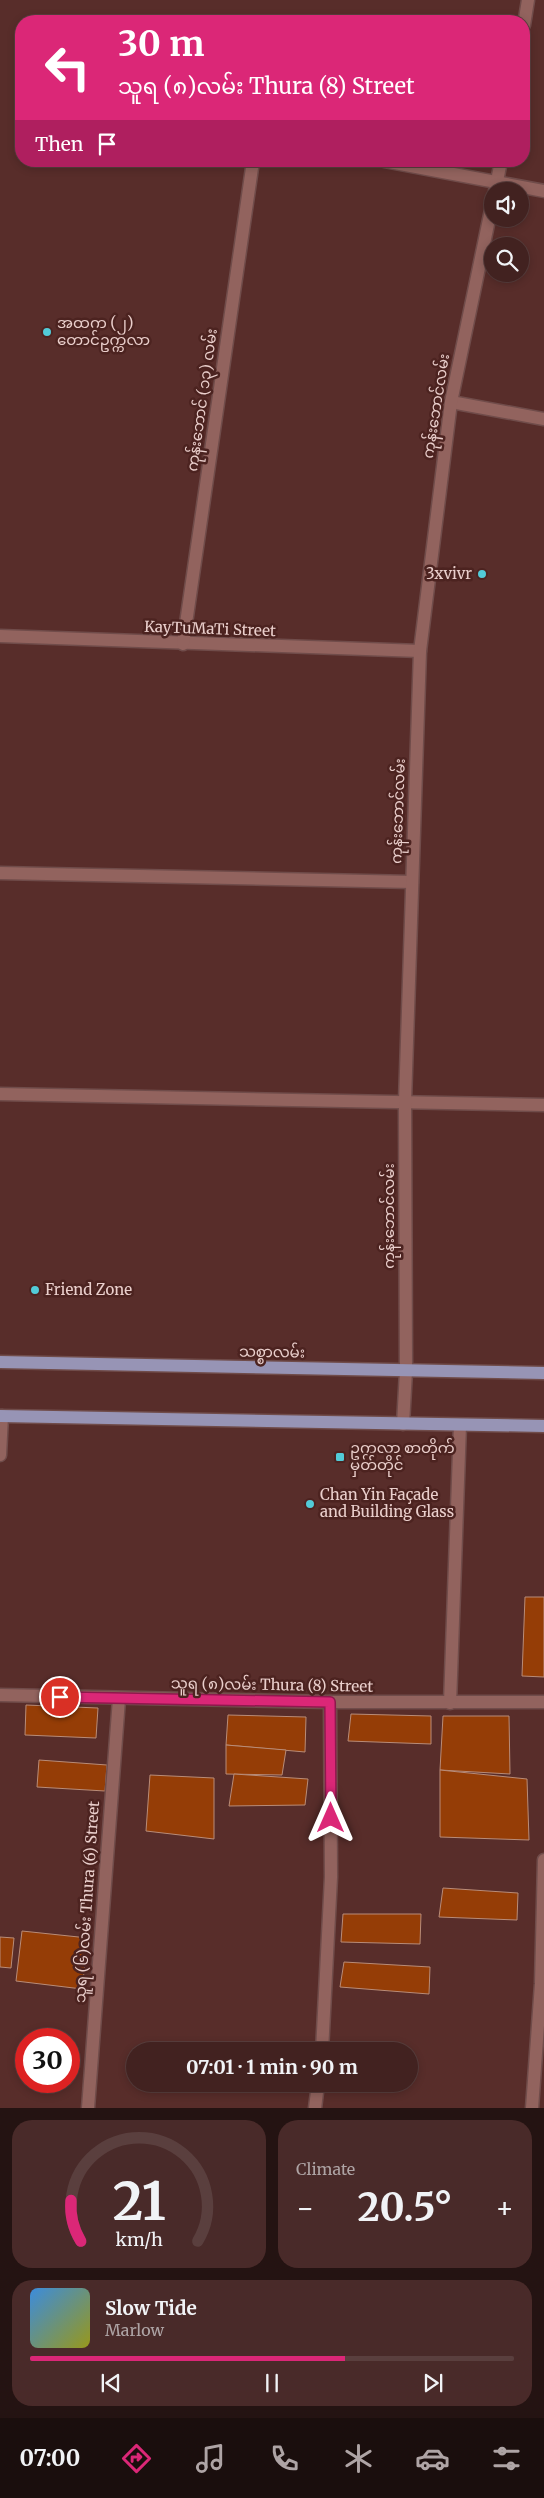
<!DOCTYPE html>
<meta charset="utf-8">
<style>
:root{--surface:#422220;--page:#492a29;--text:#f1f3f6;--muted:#aea4a5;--line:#5a3f3e;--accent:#db2777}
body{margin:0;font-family:Merriweather,"Noto Sans Myanmar",serif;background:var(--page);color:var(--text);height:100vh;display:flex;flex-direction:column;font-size:19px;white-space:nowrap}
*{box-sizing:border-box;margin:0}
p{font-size:16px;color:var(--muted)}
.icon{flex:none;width:28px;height:28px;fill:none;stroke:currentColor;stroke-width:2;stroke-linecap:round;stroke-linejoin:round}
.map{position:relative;height:2108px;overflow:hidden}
.sheet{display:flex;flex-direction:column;gap:12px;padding:12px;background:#241312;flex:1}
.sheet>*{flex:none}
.guide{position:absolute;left:15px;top:15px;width:515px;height:152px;border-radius:20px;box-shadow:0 2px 8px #0003,0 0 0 1px var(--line);background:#db2777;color:#fff;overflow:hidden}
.fabs{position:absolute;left:484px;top:182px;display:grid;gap:10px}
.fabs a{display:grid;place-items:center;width:45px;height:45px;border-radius:50%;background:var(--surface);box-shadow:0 2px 8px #0003,0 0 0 1px var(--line);font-size:25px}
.speed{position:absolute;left:15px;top:2028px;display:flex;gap:10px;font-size:25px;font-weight:700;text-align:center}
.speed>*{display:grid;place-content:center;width:65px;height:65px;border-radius:50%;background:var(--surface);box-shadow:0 2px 8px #0003,0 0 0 1px var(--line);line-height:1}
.speed .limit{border:8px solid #d22;background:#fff;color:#111}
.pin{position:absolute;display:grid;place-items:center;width:42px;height:42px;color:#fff;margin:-21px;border:2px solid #fff;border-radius:50%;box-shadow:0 1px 5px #0007}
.me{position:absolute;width:55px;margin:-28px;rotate:0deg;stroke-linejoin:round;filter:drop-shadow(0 0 4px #0008)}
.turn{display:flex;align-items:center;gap:18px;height:105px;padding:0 20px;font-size:22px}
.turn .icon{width:65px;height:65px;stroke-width:2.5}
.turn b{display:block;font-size:35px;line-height:42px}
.then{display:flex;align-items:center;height:48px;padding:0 20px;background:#0003;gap:10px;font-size:19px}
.big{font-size:38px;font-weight:700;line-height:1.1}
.sheet .tile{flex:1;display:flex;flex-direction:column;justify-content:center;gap:8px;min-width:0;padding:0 18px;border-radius:20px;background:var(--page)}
.sheet .dial{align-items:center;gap:0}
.dial svg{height:130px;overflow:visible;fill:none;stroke:var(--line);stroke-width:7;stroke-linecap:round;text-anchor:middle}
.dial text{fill:var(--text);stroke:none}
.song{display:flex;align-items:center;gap:15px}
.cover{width:60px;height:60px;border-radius:8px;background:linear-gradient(135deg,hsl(210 70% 55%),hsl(60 70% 35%))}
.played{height:5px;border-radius:2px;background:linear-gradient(90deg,var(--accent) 65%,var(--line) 65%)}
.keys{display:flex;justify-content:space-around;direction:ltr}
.heat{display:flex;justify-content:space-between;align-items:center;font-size:28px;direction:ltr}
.sheet .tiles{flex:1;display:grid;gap:12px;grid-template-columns:1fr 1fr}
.tile:last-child{grid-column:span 2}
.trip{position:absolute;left:126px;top:2042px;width:292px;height:50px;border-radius:25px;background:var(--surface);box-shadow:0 2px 8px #0003,0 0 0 1px var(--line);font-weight:700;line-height:50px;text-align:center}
.dock{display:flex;height:80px;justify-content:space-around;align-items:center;background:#1a0e0d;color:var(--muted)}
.dock .icon{width:35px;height:35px}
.dock .on{color:var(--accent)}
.dock b{font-size:22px;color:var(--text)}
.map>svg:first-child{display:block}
.building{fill:#953d06;stroke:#b98c78}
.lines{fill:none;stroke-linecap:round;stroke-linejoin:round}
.minor-casing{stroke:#704c4a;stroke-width:15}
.primary-casing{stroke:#704c4a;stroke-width:15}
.minor{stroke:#92635e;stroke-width:12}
.primary{stroke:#9794b5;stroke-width:12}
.route-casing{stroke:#8e194d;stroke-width:12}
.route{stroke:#db2777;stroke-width:9}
.poi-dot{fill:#52cbd8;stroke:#4c2320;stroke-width:2}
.labels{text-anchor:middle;stroke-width:5;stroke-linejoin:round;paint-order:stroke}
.poi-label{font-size:15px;fill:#eacfcc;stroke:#4c2320;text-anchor:start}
.street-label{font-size:15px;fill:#eacfcc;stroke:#4c2320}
</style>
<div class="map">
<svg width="544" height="2108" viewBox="0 0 544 2108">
<rect width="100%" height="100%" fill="#582d2a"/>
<g class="building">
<polygon points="525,1597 544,1597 544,1677 522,1676"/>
<polygon points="26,1705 98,1708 96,1738 25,1735"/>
<polygon points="351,1714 431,1716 431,1744 348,1741"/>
<polygon points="228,1715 306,1717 305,1752 226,1745"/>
<polygon points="443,1716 509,1716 510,1774 440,1770"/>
<polygon points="226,1745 286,1750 282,1775 226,1774"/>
<polygon points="39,1760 107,1765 105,1791 37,1787"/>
<polygon points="440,1770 527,1779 529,1840 440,1837"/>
<polygon points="234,1774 308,1779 305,1805 229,1806"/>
<polygon points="150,1775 214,1778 214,1839 146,1831"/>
<polygon points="443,1888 518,1893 517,1920 439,1917"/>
<polygon points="343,1914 421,1914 420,1944 341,1942"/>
<polygon points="22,1931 88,1938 82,1989 16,1981"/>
<polygon points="0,1937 14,1938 11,1968 0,1967"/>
<polygon points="344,1962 430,1967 429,1994 340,1987"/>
</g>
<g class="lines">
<defs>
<g id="minor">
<polyline points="524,25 528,0"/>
<polyline points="384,161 544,191"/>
<polyline points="495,191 501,161"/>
<polyline points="451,402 544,419"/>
<polyline points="0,636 420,651"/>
<polyline points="183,644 253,161"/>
<polyline points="0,873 412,882"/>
<polyline points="0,1094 544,1105"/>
<polyline points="403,1424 406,1371 405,1101 420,651 451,402 492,205"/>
<polyline points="0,1455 2,1416"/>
<polyline points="0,1695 330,1702 544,1702"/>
<polyline points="450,1703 460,1425"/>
<polyline points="322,2051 331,1877 330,1702"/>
<polyline points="88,2108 119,1699"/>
<polyline points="315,2108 318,2084"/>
<polyline points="532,2108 541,1984 544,1860"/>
</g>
<g id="primary">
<polyline points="0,1362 544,1373"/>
<polyline points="0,1416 544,1426"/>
</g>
</defs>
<use href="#minor" class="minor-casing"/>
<use href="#primary" class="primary-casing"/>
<use href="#minor" class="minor"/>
<use href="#primary" class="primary"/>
</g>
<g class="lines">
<defs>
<polyline id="route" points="60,1697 330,1702 331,1818"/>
</defs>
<use href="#route" class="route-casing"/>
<use href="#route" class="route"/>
</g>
<g class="poi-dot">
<circle cx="47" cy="332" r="5"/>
<circle cx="482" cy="574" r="5"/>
<circle cx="35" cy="1290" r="5"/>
<rect x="335" y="1452" width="10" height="10" rx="2.5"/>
<circle cx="310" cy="1504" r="5"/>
</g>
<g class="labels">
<g class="poi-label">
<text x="57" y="328">အထက (၂)<tspan x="57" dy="17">တောင်ဥက္ကလာ</tspan></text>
<text x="472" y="579" text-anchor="end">3xvivr</text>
<text x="45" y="1295">Friend Zone</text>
<text x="350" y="1453">ဥက္ကလာ စာတိုက်<tspan x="350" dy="17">မှတ်တိုင်</tspan></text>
<text x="320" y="1500">Chan Yin Façade<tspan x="320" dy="17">and Building Glass</tspan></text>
</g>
<g class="street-label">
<text transform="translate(202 400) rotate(-82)" y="5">ကုန်းဘောင် (၁၃) လမ်း</text>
<text transform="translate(436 406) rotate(-81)" y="5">ကုန်းဘောင်လမ်း</text>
<text transform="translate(210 629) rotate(2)" y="5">KayTuMaTi Street</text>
<text transform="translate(398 811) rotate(-88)" y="5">ကုန်းဘောင်လမ်း</text>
<text transform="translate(389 1216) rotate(-90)" y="5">ကုန်းဘောင်လမ်း</text>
<text transform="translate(272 1352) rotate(1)" y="5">သစ္စာလမ်း</text>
<text transform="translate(272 1685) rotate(1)" y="5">သူရ (၈)လမ်း Thura (8) Street</text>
<text transform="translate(87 1902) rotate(-86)" y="5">သူရ (၆)လမ်း Thura (6) Street</text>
</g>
</g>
</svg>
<div class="fabs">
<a><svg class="icon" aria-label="sound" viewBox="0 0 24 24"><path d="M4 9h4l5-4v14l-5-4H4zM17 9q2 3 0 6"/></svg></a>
<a><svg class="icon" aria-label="search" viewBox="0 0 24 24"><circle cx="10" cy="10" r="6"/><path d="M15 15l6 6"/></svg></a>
</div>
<div class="speed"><div class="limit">30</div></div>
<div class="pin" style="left:60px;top:1697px;background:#d93025"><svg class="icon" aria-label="arrive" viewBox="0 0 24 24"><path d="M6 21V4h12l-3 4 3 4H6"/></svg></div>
<svg class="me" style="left:331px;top:1818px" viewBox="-20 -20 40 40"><path d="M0-17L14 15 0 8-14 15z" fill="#db2777" stroke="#fff" stroke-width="4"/></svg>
<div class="trip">07:01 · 1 min · 90 m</div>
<div class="guide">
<div class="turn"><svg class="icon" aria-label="left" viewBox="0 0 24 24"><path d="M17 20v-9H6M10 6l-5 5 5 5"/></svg><div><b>30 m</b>သူရ (၈)လမ်း Thura (8) Street</div></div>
<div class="then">Then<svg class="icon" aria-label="arrive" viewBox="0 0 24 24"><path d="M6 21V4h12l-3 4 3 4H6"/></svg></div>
</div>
</div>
<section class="sheet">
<div class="tiles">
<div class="tile dial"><svg viewBox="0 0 100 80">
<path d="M14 69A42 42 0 1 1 86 69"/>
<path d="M14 69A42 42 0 0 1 8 44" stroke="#db2777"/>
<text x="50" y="56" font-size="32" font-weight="700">21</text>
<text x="50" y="72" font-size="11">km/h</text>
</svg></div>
<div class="tile"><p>Climate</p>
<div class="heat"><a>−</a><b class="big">20.5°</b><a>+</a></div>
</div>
<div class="tile">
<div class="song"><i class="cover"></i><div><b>Slow Tide</b><p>Marlow</p></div></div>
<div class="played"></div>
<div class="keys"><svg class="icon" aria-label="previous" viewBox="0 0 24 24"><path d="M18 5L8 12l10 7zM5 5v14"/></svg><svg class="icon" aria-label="pause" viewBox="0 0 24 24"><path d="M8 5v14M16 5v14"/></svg><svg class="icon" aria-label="next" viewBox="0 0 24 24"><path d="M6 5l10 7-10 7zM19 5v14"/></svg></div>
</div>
</div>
</section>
<nav class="dock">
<b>07:00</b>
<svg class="icon on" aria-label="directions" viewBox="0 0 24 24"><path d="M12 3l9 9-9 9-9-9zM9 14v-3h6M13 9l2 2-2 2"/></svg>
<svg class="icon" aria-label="music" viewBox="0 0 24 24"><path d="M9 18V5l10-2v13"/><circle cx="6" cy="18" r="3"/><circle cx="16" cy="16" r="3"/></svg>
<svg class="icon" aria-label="phone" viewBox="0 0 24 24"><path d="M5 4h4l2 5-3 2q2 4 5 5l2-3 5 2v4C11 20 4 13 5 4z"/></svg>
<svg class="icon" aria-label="climate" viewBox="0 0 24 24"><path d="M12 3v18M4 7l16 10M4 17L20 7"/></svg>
<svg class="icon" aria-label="car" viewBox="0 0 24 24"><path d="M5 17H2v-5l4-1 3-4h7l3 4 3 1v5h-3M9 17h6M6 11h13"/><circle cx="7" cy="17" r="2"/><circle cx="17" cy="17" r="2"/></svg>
<svg class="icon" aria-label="filters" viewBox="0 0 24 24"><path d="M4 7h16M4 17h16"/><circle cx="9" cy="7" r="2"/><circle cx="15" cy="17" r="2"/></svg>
</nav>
